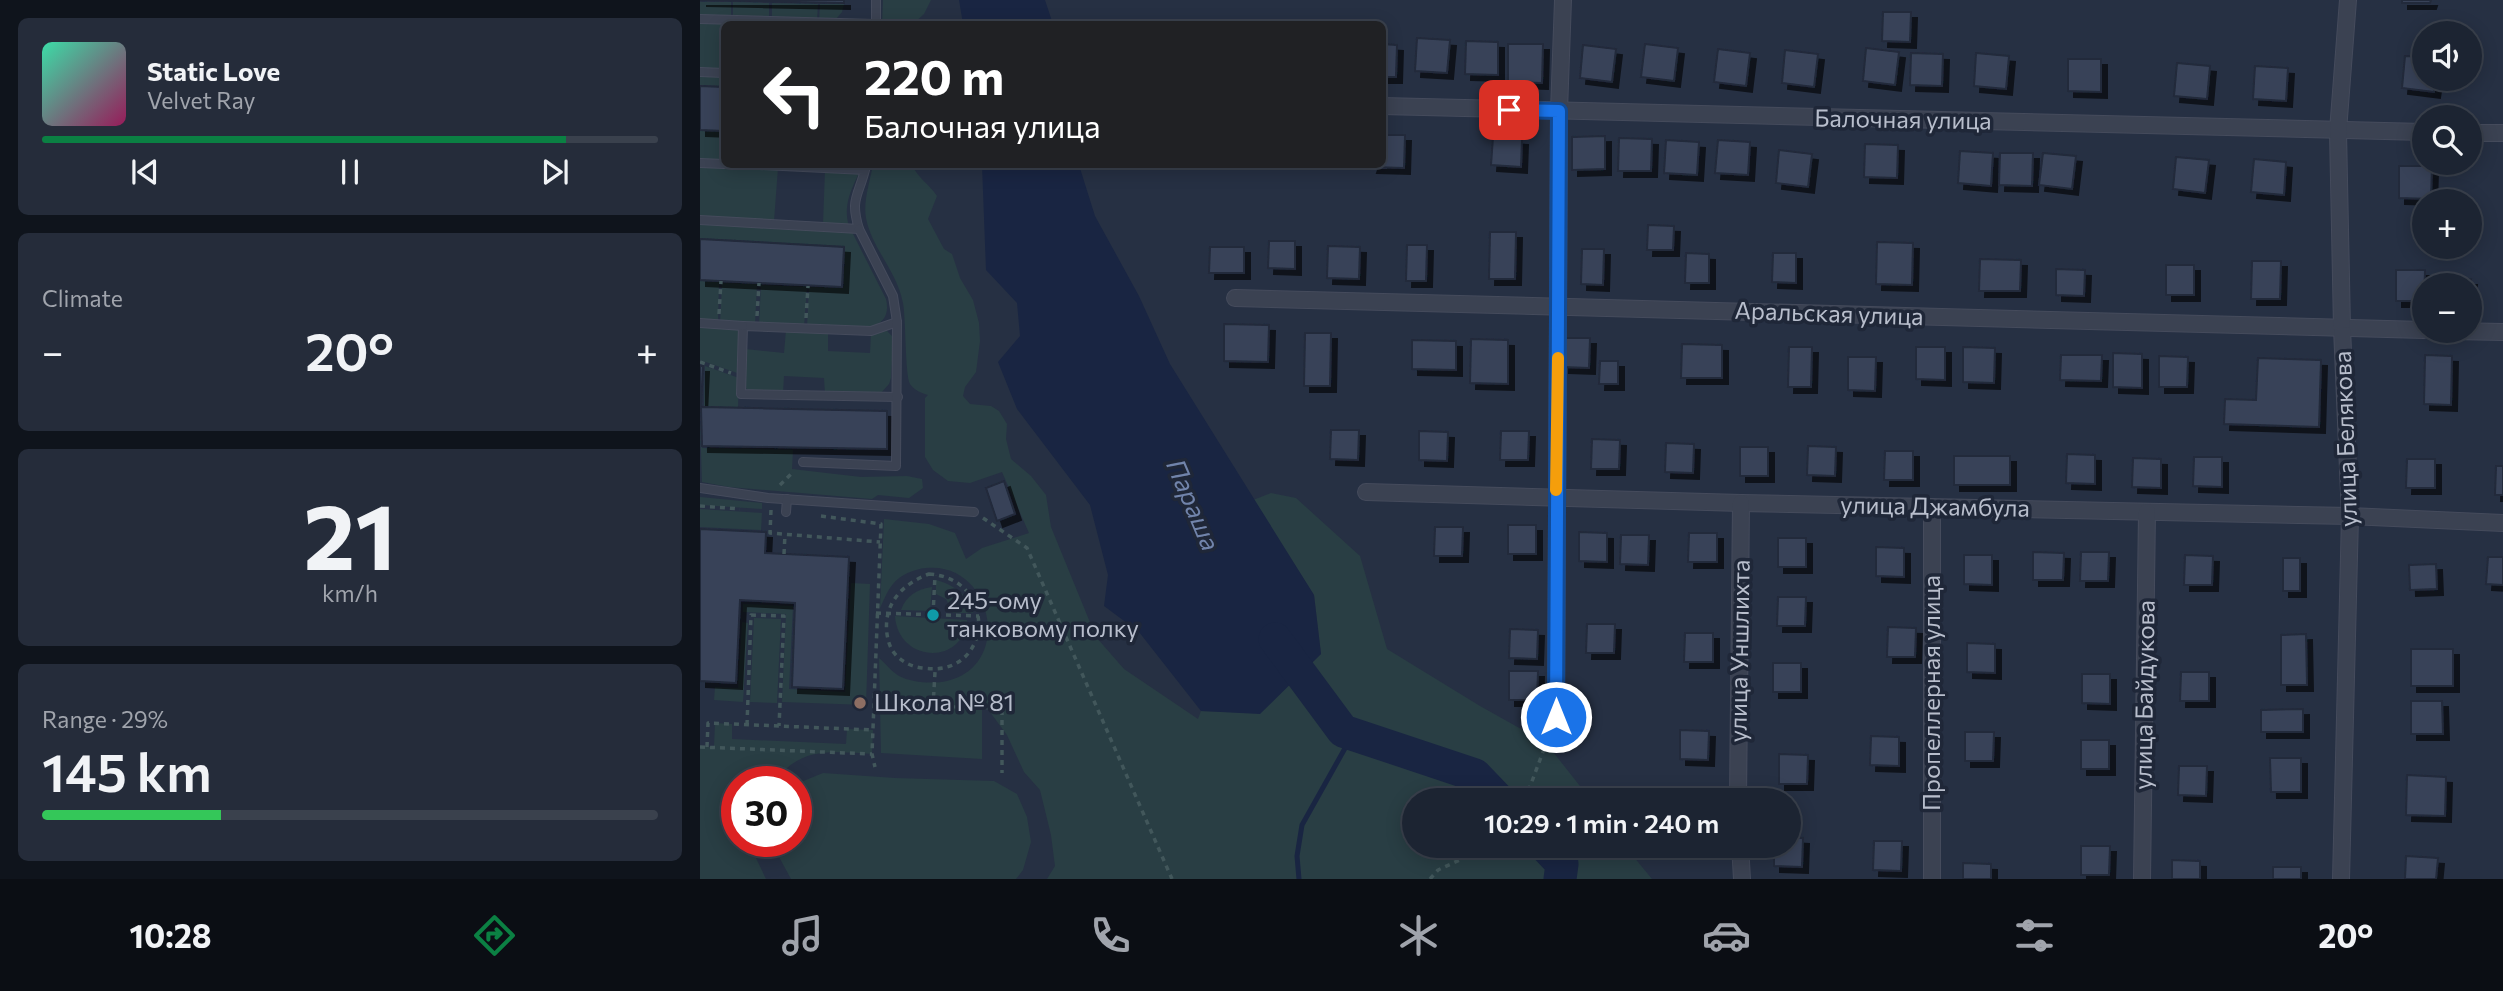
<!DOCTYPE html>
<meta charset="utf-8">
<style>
:root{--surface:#1c2432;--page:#252c3a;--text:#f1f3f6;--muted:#a0a4ac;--line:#3a414d;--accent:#0b8043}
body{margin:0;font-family:Commissioner,sans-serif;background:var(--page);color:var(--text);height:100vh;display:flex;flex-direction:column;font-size:26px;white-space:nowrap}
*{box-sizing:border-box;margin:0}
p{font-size:23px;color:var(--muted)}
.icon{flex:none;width:38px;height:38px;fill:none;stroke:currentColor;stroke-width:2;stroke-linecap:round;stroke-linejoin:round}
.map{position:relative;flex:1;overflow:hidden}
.drawer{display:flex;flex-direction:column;gap:18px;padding:18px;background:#0f141c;width:700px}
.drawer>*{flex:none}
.hud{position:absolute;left:21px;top:21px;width:665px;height:147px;border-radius:10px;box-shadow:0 4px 18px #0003,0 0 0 2px var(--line);background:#202124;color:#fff;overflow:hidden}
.tools{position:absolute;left:1712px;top:21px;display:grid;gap:14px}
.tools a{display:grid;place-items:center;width:70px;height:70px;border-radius:50%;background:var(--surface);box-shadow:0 4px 18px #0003,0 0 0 2px var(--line);font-size:35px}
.speed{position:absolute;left:21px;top:766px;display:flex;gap:14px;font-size:35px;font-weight:700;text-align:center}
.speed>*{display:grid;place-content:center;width:91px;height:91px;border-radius:50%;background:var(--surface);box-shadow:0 4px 18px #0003,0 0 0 2px var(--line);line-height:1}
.speed .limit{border:10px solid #d22;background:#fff;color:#111}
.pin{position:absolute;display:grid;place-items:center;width:60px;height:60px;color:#fff;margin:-30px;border-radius:14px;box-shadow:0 4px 10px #0006}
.me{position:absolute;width:77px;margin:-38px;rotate:0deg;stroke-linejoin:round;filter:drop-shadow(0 0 5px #0008)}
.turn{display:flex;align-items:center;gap:24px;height:147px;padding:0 28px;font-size:32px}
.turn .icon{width:91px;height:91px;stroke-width:2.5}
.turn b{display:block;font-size:49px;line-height:60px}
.big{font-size:52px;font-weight:600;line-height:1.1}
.drawer .widget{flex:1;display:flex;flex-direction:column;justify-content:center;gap:10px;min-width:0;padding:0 24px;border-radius:10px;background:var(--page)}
.drawer .dial{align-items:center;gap:0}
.dial b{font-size:91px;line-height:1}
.song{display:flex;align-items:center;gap:21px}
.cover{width:84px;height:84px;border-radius:10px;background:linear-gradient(135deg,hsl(160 70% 55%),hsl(330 70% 35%))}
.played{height:7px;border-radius:4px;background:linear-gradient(90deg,var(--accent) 85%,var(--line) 85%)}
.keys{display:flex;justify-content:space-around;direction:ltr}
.heat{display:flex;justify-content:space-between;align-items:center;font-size:38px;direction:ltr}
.charge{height:10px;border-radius:5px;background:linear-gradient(90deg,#34c759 29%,var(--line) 0)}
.trip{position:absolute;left:702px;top:788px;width:399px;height:70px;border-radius:35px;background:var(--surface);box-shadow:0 4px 18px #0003,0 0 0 2px var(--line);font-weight:600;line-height:70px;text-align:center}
.tab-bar{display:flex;height:112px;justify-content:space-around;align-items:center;background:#0b0e14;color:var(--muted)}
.tab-bar .icon{width:49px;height:49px}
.tab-bar .on{color:var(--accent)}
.tab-bar b{font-size:32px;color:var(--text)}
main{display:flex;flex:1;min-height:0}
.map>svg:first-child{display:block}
.green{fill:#293e44}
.water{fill:#192542}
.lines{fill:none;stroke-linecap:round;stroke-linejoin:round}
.stream{stroke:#192542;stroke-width:5}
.river{stroke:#192542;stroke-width:33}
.building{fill:#384359;stroke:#22293a;stroke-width:2;filter:url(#shadow)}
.lane-casing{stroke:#454b5c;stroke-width:10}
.street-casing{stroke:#454b5c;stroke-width:18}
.path{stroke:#42575b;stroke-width:3.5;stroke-dasharray:5 5;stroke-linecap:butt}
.lane{stroke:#3b4252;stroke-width:8}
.street{stroke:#3b4252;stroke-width:16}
.route-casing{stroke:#114b97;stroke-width:18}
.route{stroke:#1a73e8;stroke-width:12}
.slow{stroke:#f59e0b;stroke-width:12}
.culture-dot{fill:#0f9aa8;stroke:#1f2738;stroke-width:2.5}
.education-dot{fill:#8d6e63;stroke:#1f2738;stroke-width:2.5}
.labels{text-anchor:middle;stroke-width:7;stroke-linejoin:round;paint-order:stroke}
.street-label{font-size:24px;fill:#b8becc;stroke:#1f2738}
.poi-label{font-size:24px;fill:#b8becc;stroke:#1f2738;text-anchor:start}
.water-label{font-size:26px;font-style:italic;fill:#7184ab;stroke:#1f2738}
</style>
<main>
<section class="drawer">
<div class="widget">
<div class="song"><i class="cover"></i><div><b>Static Love</b><p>Velvet Ray</p></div></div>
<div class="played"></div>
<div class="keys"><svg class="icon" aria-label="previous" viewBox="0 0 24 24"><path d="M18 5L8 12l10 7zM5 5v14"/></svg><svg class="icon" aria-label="pause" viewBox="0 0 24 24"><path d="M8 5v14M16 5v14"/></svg><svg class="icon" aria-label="next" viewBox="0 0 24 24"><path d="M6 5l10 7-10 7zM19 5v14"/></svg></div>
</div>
<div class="widget"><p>Climate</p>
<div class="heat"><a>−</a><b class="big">20°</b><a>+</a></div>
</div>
<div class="widget dial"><b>21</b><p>km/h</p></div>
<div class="widget"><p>Range · 29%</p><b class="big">145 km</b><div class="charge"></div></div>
</section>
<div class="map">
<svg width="1803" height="879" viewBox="0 0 1803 879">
<defs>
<filter id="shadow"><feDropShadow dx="6" dy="6" stdDeviation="0" flood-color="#0009"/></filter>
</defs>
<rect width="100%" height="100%" fill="#263043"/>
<g class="green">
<polygon points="183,0 231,0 224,14 213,24 182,24"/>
<rect x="0" y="2" width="31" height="16"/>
<polygon points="33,2 69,3 69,20 33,19"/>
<polygon points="72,3 118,4 117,21 72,20"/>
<polygon points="120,4 144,4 142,12 137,18 119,21"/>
<polygon points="0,20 42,21 42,24 24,24 24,72 0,71"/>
<polygon points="0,74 24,75 24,86 0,85"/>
<polygon points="0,130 24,132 24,162 0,161"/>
<polygon points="0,165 78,168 74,221 0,217"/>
<path d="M173 165H212C217 177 230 185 237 196L228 219 244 249 252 254 260 278 273 300 279 323 280 341 276 372 265 387 263 396 270 404 291 406 299 411 307 424 306 439 311 459 331 476 346 495 351 527 396 637 424 669 498 719 501 711 560 713 621 654 614 595 553 500 571 493 596 498 660 556 687 649 780 706 846 743 891 800H714V845H924L952 879H347L355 866 351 835 340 790 324 772 307 735 287 708H282V759L181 753 179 658C186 664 192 672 199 676 212 683 234 684 247 681 314 666 293 561 226 568 214 569 200 575 193 584 187 591 184 600 180 608L184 519 229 524 255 533 266 559 282 548 329 533 302 472 270 483 248 481 233 470 225 457V398L228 395C221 393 214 390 210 384 205 375 206 319 203 303 197 271 172 249 166 218 163 202 170 181 173 165Z"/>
<path d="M125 170 160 171C151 190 143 205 149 226L123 224Z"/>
<path d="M0 222 151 230 186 299C196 341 132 328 107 327L109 287 143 288 145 246 0 238Z"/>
<polygon points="0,281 19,282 18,323 0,322"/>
<polygon points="22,283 57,284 55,325 20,323"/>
<polygon points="61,285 107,287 104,327 59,325"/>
<polygon points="0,325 39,330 40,374 0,360"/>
<polygon points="86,330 128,331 128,351 170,353 171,333 187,331 192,336 193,343 191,378 189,384 181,393 125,394 124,378 84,376 83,393 50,392 44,386 45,349 84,353"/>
<polygon points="5,366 39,378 38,407 4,406"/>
<polygon points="0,420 2,448 93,450 92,469 161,477 207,476 222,479 223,488 209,498 178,495 172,499 29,487 2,482"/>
<polygon points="0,497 62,503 62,509 0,505"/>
<polygon points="0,509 62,513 61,530 0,527"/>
<path d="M236 580C254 585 269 595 273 613H253L246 599 236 594Z"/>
<polygon points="151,583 170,584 166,705 82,702 86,614 43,612 43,604 93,606 89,689 145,692"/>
<path d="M232 587 230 611 201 610C206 596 217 589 232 587Z"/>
<path d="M195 616 267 620C263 666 198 663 195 616Z"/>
<polygon points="54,618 81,619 77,703 50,702"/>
<polygon points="42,622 48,623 43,702 14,700 15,687 38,688"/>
<path d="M15 723 32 724V739L146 744 147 729 173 730 172 754C133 752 99 746 75 782H37V842H56L55 856 66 879H0V747H14Z"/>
<polygon points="123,773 195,778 294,781 317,794 327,817 331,842 323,870 316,879 91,879 79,857 78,842 96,842 96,787 101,782"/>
</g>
<g class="water">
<polygon points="259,0 345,0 353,24 263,24"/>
<polygon points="282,165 379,165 395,216 439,296 470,364 614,595 621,654 560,714 501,711 439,632 404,606 408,575 390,505 317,409 298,362 320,336 317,303 286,270"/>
</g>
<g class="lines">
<polyline class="stream" points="599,879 597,856 602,825 653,734"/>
<g class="river">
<polyline points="575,639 643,731 775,775 799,800"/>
<polyline points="844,845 862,864 860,879"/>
</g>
</g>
<g class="building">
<polygon points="0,0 144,0 144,3"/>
<polygon points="1702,0 1731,0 1730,3 1702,3"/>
<polygon points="1183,12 1211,12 1210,42 1182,41"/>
<polygon points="717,38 750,40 747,73 715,71"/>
<polygon points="766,41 798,42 798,75 765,74"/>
<polygon points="682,44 697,45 696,77 682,77"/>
<polygon points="808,44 843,44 842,83 808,82"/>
<polygon points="945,44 978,48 974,81 941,77"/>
<polygon points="883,45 916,49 912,82 880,78"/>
<polygon points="1166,48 1199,52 1195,85 1163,81"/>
<polygon points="1018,49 1050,53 1046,86 1014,82"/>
<polygon points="1085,50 1118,54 1114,87 1082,83"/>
<polygon points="1211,53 1243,54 1242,86 1210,85"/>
<polygon points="1276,53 1309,56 1306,89 1274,86"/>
<polygon points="1705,56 1724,57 1724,79 1736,79 1734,92 1702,88"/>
<polygon points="1368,59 1401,59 1401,92 1368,91"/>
<polygon points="1477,63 1510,66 1507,99 1474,96"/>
<polygon points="1555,66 1588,68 1586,101 1553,99"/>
<polygon points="0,86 24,87 24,131 0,130"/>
<polygon points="682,135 705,135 704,168 671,167 672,164 682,164"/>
<polygon points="905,136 905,169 872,170 872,137"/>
<polygon points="793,137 822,139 821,167 791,165"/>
<polygon points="919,138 952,139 951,171 918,171"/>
<polygon points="966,140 999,142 997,175 964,173"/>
<polygon points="1018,140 1050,142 1048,175 1015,173"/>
<polygon points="1165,144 1198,145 1197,178 1164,177"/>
<polygon points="1079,150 1112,154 1108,187 1076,183"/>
<polygon points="1260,151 1293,153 1291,186 1258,183"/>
<polygon points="1300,153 1333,153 1332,186 1299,185"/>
<polygon points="1343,153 1376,156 1372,189 1339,185"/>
<polygon points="1476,157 1509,160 1505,193 1473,189"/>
<polygon points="1554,159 1586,162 1584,195 1551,192"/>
<polygon points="1699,166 1732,166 1731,199 1699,198"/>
<polygon points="948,225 974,226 973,250 947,250"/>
<polygon points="790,232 816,232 815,279 789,279"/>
<polygon points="0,239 144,247 142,287 0,280"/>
<polygon points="569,241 595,241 595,269 568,268"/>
<polygon points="1177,242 1213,243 1212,285 1176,284"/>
<polygon points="707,245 727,245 726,281 706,281"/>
<polygon points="628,246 660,247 659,279 627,278"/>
<polygon points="510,247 544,247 544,273 509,273"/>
<polygon points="882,249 904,249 903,285 881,284"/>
<polygon points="986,253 1009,254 1009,283 985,283"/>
<polygon points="1073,253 1096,253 1096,283 1072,282"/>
<polygon points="1280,259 1321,260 1320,291 1279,291"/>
<polygon points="1552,261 1581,261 1580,299 1551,299"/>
<rect x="1466" y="265" width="28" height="30"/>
<polygon points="1356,269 1385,270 1384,296 1356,295"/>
<polygon points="1696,270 1725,270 1724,301 1696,301"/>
<polygon points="1734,279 1771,279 1769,305 1769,285 1733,285"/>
<polygon points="524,324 569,325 568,362 524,361"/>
<polygon points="605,333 631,333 630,386 604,386"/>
<polygon points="864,338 890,338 889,368 863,367"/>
<polygon points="771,339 808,340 808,384 770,383"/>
<polygon points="712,340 756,341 756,370 712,369"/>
<polygon points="982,344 1022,345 1022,378 981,378"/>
<polygon points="1089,347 1112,347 1111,387 1088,387"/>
<polygon points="1216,347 1245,347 1245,380 1216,379"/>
<polygon points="1263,347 1295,348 1294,383 1263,382"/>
<polygon points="1413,353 1442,354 1442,388 1413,387"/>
<polygon points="1361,355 1402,355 1401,381 1360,380"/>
<polygon points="1725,355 1752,356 1751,405 1724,404"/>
<polygon points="1459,356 1488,357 1487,387 1459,387"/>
<polygon points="1148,357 1176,357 1175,391 1148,390"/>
<polygon points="1558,358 1621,360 1619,427 1524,424 1525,399 1556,400"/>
<polygon points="900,361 918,361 918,384 899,384"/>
<polygon points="0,366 3,366 1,407 0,407"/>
<polygon points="1,407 187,411 187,449 2,446"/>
<polygon points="631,430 659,430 658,460 630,459"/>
<polygon points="719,431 748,432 747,461 719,460"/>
<polygon points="801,431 829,431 828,460 800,460"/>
<polygon points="892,439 920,440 919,469 891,469"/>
<polygon points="966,443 994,444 993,473 965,472"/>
<polygon points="1108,446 1136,447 1135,476 1107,475"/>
<rect x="1040" y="447" width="28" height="29"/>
<polygon points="1185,451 1213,451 1213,480 1184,480"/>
<polygon points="1367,454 1395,455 1395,484 1366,483"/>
<rect x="1254" y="456" width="56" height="29"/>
<polygon points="1494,457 1522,457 1522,487 1493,486"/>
<polygon points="1433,458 1461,459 1461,488 1432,487"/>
<polygon points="1707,459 1735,459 1735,488 1706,488"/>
<polygon points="1796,466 1803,466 1803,495 1795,495"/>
<polygon points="304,481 315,514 297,521 286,488"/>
<rect x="808" y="525" width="28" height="29"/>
<polygon points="735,527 763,527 762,556 734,556"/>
<polygon points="0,529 66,532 65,553 149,557 143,689 92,687 95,603 40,600 36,683 0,681"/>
<polygon points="879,532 907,533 907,562 879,561"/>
<polygon points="989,533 1017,533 1017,562 988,562"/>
<polygon points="921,535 949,535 948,565 920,564"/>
<rect x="1078" y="538" width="28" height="29"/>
<polygon points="1176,547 1204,548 1204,577 1176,576"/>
<polygon points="1333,552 1364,553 1363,580 1333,580"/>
<polygon points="1381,552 1409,552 1408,581 1380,581"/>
<polygon points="1264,555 1292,555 1292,585 1264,584"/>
<polygon points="1485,555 1513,556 1512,585 1484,585"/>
<polygon points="1788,557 1803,557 1803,585 1786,584"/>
<rect x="1583" y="558" width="17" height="33"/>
<polygon points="1736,564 1737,589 1710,590 1709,565"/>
<polygon points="1078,597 1106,597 1105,626 1077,626"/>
<polygon points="887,624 915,624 914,653 886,653"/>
<polygon points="1188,627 1216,628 1215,657 1187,657"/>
<polygon points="810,629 838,630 837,659 809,658"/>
<polygon points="985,633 1013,633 1013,662 984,662"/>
<polygon points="1606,634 1607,685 1581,685 1581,635"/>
<polygon points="1267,643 1295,644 1295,673 1267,672"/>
<rect x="1711" y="649" width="42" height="37"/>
<rect x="1073" y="663" width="28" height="29"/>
<polygon points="809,671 838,671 837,700 809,700"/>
<polygon points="1481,672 1509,672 1509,701 1480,701"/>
<polygon points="1382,674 1410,674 1410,704 1382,703"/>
<polygon points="1711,701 1742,701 1743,734 1711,734"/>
<polygon points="1603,709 1603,732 1561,732 1561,710"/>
<polygon points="980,730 1009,731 1008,760 980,759"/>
<polygon points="1265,732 1294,732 1293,761 1265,761"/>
<polygon points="1171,736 1199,737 1199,766 1170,765"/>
<rect x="1381" y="740" width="28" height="29"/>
<polygon points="1079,754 1108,755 1107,784 1079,784"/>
<polygon points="1570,758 1601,758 1601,792 1571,792"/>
<polygon points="1479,766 1507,766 1506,796 1478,795"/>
<polygon points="1707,775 1746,777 1745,816 1706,815"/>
<polygon points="1088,837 1103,838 1102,867 1074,866 1074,845 1088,845"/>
<polygon points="1174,841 1202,841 1201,871 1173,870"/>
<polygon points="1381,846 1410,846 1409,875 1381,875"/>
<polygon points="1706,856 1738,858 1736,879 1705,879"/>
<polygon points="1472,860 1500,861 1500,879 1472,879"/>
<polygon points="1263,863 1291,864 1291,879 1263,879"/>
<rect x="1573" y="867" width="28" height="12"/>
</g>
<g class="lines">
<defs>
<g id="lane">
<polyline points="176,0 176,24"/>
<polyline points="0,19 174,24"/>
<polyline points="0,72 24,73"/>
<polyline points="0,163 24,164"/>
<path d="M0 220 159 229C150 199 158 197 165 170L39 164"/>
<polyline points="197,322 171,331 43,326 41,394 198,397"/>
<polyline points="0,323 43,326"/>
<polyline points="103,462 196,466 197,322 193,296 159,229"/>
<polyline points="0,488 68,498 274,512"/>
<polyline points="86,512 87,499"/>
</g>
<g id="street">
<polyline points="682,106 1724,132"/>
<polyline points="1769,133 1803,133"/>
<polyline points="535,298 1724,330"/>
<polyline points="1752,331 1803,332"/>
<polyline points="666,492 1041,503 1650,516 1803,523"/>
<polyline points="856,717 859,111 863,0"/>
<polyline points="1038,800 1041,503"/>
<polyline points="1040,845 1042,879"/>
<polyline points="1232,879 1232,507"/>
<polyline points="1442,879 1447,512"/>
<polyline points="1641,879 1650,516 1642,328 1638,131 1648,0"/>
</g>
</defs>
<use href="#lane" class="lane-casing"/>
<use href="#street" class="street-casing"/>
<g class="path">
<polyline points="19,314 21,281"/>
<polyline points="57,316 59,283"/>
<polyline points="106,318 108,286"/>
<polyline points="0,362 31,373"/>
<polyline points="80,485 94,471"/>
<polyline points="0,506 40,509"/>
<polyline points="71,510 70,533 180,542"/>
<polyline points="121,516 181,524 172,754 175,767"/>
<polyline points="283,518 327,548 472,879"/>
<polyline points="84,554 85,534"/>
<path d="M229 574C300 579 292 679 223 668 212 667 202 662 195 654 190 648 188 641 187 634 183 604 202 584 229 574Z"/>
<polyline points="176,613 279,616"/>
<polyline points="233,615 235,575"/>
<polyline points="174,705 302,708 302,773"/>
<polyline points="233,707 235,672"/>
<polyline points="47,725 51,615 84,616 79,726"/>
<polyline points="0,747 172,754"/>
<polyline points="7,747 8,723 173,730"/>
<polyline points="825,800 850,733"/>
<polyline points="730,879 738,870 792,845"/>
</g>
<use href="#lane" class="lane"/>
<use href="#street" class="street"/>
</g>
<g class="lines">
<defs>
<polyline id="route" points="809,110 859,111 856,717"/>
</defs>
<use href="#route" class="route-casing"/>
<use href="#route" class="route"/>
<polyline class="slow" points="856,490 858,358"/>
</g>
<circle class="culture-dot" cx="233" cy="615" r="7"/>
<circle class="education-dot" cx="160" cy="703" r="7"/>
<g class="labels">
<g class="street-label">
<text transform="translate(1203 120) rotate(1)" y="8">Балочная улица</text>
<text transform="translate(1129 314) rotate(2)" y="8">Аральская улица</text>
<text transform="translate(1646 439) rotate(-92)" y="8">улица Белякова</text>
<text transform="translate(1235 507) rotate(1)" y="8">улица Джамбула</text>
<text transform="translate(1040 651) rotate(-89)" y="8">улица Уншлихта</text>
<text transform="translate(1232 693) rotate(-90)" y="8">Пропеллерная улица</text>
<text transform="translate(1445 695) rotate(-89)" y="8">улица Байдукова</text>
</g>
<g class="poi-label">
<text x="247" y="609">245-ому<tspan x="247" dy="28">танковому полку</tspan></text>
<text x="174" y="711">Школа № 81</text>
</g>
<g class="water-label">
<text transform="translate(493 505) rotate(67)" y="9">Параша</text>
</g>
</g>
</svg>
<div class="tools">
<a><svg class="icon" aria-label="sound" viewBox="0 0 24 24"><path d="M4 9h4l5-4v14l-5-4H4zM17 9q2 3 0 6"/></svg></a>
<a><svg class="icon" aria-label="search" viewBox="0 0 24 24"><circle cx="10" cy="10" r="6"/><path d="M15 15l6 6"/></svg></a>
<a>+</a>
<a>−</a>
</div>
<div class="speed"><div class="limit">30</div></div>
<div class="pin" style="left:809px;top:110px;background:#d93025"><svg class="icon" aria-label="arrive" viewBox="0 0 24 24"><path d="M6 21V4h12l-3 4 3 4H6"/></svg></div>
<svg class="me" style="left:856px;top:717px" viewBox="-20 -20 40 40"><circle r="17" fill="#1a73e8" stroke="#fff" stroke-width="3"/><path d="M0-11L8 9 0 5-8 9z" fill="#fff"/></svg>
<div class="trip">10:29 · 1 min · 240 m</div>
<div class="hud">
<div class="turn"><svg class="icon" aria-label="left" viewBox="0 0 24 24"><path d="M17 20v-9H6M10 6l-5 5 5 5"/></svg><div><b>220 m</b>Балочная улица</div></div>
</div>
</div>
</main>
<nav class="tab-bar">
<b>10:28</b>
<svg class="icon on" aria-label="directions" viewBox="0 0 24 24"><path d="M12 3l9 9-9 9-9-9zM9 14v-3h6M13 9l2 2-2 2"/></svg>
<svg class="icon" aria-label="music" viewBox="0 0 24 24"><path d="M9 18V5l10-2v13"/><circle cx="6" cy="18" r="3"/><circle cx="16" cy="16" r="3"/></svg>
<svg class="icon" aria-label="phone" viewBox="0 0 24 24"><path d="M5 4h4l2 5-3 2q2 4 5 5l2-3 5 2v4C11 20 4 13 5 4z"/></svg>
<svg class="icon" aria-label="climate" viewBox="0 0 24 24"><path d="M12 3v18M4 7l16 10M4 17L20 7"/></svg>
<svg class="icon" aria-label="car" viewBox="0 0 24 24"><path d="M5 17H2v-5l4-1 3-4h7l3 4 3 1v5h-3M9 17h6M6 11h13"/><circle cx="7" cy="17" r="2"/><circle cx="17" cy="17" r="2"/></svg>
<svg class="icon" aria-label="filters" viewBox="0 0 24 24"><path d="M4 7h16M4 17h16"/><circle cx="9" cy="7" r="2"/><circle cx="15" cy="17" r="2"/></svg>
<b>20°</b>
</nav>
